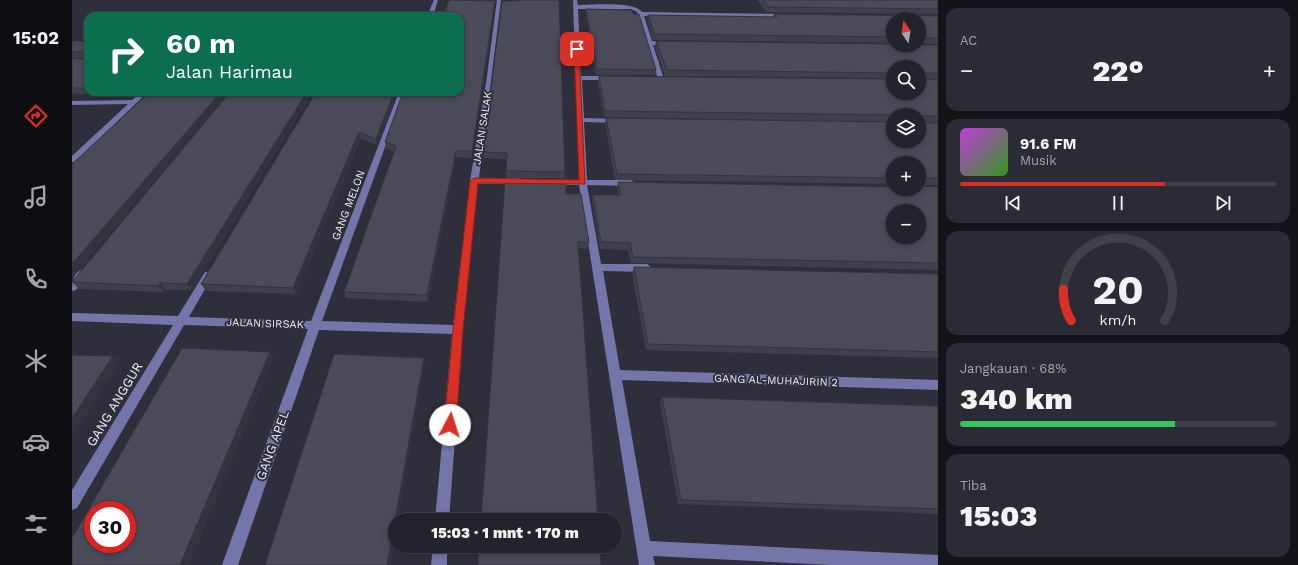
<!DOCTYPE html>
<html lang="id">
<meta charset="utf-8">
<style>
:root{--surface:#23232d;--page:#2b2b35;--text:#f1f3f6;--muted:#a3a4aa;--line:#404049;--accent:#d93025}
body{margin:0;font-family:"Work Sans",sans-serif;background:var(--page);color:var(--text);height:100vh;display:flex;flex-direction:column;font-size:15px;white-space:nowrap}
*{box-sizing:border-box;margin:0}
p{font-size:13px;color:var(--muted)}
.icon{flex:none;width:22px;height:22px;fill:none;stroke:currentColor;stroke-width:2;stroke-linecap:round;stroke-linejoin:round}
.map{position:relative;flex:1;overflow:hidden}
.sheet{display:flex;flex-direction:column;gap:8px;padding:8px;background:#131319;width:360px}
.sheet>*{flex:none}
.hud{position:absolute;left:12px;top:12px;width:380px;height:84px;border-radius:12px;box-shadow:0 2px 6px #0003,0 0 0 1px var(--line);background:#0b6e4f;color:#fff;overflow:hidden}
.needle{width:26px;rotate:348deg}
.fabs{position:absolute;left:814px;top:12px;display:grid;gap:8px}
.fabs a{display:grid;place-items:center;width:40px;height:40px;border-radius:50%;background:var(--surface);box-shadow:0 2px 6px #0003,0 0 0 1px var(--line);font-size:20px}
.speed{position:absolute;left:12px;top:501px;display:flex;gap:8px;font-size:20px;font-weight:700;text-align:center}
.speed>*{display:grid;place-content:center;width:52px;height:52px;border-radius:50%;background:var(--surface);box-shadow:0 2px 6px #0003,0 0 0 1px var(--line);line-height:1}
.speed .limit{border:6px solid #d22;background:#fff;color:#111}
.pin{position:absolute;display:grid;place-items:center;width:34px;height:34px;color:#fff;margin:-17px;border-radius:8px;box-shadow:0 2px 6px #0006}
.me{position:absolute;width:44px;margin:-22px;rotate:5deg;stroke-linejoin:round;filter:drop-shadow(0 0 3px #0008)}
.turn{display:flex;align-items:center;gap:14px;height:84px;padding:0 16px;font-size:18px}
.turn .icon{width:52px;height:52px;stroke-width:2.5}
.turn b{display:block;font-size:28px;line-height:34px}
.big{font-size:30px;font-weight:800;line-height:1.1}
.sheet .card{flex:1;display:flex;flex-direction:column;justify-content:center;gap:6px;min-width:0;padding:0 14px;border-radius:12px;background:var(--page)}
.sheet .dial{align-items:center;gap:0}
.dial svg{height:104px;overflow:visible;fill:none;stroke:var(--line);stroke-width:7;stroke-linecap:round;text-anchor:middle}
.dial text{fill:var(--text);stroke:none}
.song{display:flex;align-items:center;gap:12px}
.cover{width:48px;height:48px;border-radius:6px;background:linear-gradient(135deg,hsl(290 70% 55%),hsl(110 70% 35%))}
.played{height:4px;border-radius:2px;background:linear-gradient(90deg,var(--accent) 65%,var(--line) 65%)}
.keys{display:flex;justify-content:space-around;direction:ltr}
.heat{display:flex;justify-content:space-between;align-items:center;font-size:22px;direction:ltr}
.charge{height:6px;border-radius:3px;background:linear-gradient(90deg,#34c759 68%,var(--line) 0)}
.trip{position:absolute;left:316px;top:513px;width:234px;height:40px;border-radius:20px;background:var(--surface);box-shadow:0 2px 6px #0003,0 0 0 1px var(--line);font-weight:800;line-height:40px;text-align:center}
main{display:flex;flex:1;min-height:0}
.tab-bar{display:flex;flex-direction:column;width:72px;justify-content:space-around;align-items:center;background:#0e0e12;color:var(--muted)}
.tab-bar .icon{width:28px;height:28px}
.tab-bar .on{color:var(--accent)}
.tab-bar b{font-size:18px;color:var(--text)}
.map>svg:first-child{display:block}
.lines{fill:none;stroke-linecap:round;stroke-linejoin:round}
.minor{fill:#7475a9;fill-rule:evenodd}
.wall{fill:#40404c}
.shaded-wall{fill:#34343e}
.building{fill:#4a4a58;stroke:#34343e;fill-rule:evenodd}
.route{fill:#d93025;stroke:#8d1f18}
.labels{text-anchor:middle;stroke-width:4;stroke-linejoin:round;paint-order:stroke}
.street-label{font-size:11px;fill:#ededf5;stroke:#2f2f3c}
.near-street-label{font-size:13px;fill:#ededf5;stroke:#2f2f3c}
</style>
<main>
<nav class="tab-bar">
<b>15:02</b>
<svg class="icon on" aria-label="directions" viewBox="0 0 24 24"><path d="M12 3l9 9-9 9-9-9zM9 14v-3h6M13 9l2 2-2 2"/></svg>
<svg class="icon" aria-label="music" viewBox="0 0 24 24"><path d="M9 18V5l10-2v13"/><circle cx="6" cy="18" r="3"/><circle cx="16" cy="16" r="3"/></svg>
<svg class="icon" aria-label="phone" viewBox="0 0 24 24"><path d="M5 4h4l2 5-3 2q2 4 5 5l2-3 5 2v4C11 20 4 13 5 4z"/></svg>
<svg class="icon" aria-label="climate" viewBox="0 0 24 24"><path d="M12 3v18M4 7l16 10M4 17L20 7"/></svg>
<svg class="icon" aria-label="car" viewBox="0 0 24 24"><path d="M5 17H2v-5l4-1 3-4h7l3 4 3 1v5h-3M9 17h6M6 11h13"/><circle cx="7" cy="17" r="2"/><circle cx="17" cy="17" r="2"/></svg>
<svg class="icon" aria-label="filters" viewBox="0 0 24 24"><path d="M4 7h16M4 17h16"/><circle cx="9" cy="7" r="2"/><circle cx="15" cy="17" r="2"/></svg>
</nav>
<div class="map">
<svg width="866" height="565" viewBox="0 0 866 565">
<rect width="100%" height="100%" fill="#2f2f3c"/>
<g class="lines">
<g class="minor">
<polygon points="362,0 366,0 361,16 355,16"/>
<polygon points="425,0 429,0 407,178 447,178 451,181 447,184 406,184 391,330 377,520 363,520 380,334 247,330 166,565 150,565 236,329 112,325 5,508 0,510 0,490 101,325 0,321 0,313 106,316 133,272 139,272 141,275 117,317 239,321 327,92 333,92 250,321 381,325 398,181 414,83"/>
<path d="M501 0H505L506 5C521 5 562 1 570 12L715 14 718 16 715 18 572 16 580 41 596 42 599 44 596 46 581 45 592 79 589 81 586 79 566 14 564 11 558 9H506L509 76H540L543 78 540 80H510L512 118 547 119 551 121 547 123 512 122 515 180H559L563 183 559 186 515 185 529 264H575L580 268 575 272 531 271 548 370 866 380V390L550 380 578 541 866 555V565H759L581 556 583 565H567L507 185H481L477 182 481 179 507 180Z"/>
<polygon points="69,92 76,92 3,162 0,162 0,156 56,104 0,105 0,101 60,100"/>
<path d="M11 269 14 270 16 273 4 290 0 291C0 282 1 273 11 269Z"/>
<polygon points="361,546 375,546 375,565 359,565"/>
</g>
</g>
<g class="wall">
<polygon points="685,0 866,0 866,14 695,12"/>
<polygon points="447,1 493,172 493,178 434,178 434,159 411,158 411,152"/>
<polygon points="423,6 400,158 384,157 356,302 274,298 272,292 323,152 314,148 313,142 388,92"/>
<polygon points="514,9 561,14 584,70 583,75 524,75 514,15"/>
<polygon points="702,14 866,16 866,44 847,43 847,19 821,19 821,43 581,40 575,20 576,15 701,17"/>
<polygon points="0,41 16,41 16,92 67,92 64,95 0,94 0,58 12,59 13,58 0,58"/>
<polygon points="584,41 866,45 866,80 850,79 866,80 866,122 850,122 866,123 866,185 847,185 848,186 866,187 866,270 559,263 556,250 528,249 520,201 521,195 546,195 545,188 546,182 847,189 847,163 821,163 821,184 543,180 533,124 534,118 821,141 847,115 821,115 821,122 532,117 526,82 527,76 847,93 821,67 821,78 593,76 583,47"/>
<polygon points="73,92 157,92 0,278 75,95"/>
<polygon points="158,92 239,92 240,93 120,290 94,290 92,292 7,289 0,282"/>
<polygon points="244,92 325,92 325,94 305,145 289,139 224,294 134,291 129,284"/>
<polygon points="494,194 517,242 515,249 506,248"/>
<polygon points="562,267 866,274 866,358 574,350 560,273"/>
<polygon points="590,397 866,406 866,514 778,510 606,504 588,403"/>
</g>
<g class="shaded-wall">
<polygon points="423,1 423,6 400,158 400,151"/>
<polygon points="62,92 67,92 64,95"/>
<polygon points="149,92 157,92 0,278 0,264"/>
<polygon points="235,92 239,92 240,93 120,290 115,284"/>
<polygon points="322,92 325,92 325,94 305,145 304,139"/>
<polygon points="287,132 289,139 224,294 221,288"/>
<polygon points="384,151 384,157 356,302 355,295"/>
<polygon points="88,283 94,290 92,292 87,286"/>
<polygon points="198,352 202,358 117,565 108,565"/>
<polygon points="41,356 48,362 0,436 0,418"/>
<polygon points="352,358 353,364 326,520 323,520"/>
<polygon points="323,522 323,540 319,565 315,565"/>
</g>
<g class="building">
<polygon points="377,0 423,1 400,151 384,151 355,295 272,292 324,146 313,142 331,92 388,92 388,16 371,16"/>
<polygon points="447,0 487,0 493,172 434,171 435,153 411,152 430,1 447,1"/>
<polygon points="691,0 866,0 866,9 697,7"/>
<polygon points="514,9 560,10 561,14 567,14 584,70 525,69"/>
<polygon points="702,14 866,16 866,38 847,38 847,19 821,19 821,37 582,34 576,15 705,17"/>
<polygon points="0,41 16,41 16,88 0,88 0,58 12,59 14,53 12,52 0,52"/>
<polygon points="584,41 821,44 821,45 866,45 866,73 851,73 849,74 850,79 866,80 866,116 851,116 850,118 850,123 866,123 866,178 852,178 851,181 847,181 847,163 821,163 821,178 545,174 534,118 821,122 821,141 847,141 847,115 821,115 533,111 527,76 821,79 821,93 847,93 847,67 821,67 821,73 595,70"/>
<polygon points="78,92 149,92 0,264 0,164"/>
<polygon points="158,92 235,92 115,284 88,283 87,286 0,282"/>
<polygon points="244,92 322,92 304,139 287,132 221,288 129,284"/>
<polygon points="433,180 494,181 494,194 509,194 517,242 506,242 526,520 409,520"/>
<path d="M546 182 821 187V189H847V185L848 186 866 187V263L561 257 558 243 529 242 521 195H549ZM821 211H847V237H821Z"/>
<polygon points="562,267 866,274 866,352 576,344"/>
<path d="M110 348 198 352 108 565H0V538ZM21 510H55V544H21Z"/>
<polygon points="262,354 352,358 315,565 193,565"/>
<polygon points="0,355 41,356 0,418"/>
<polygon points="590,397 866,406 866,509 785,506 609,500"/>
<polygon points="407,546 528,546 529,565 406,565"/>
</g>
<polygon class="route" points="505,48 507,49 513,184 406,183 391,330 384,425 382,429 378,430 374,429 372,425 381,330 398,181 402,178 507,180 502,49"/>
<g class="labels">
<g class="street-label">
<text transform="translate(410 128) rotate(-81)" y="4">JALAN SALAK</text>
<text transform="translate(276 205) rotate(-69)" y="4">GANG MELON</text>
<text transform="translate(193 323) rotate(2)" y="4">JALAN SIRSAK</text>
<text transform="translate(704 380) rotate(2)" y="4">GANG AL-MUHAJIRIN 2</text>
</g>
<g class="near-street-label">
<text transform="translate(42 404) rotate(-59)" y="5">GANG ANGGUR</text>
<text transform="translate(200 445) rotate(-70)" y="5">GANG APEL</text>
</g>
</g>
</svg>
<div class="fabs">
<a><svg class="needle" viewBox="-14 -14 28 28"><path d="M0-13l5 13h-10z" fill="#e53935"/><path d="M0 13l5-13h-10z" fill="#a3a4aa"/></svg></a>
<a><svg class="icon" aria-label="search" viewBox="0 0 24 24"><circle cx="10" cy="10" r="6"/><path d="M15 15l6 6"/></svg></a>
<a><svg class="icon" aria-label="layers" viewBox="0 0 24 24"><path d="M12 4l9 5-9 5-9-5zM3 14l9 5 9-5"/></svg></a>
<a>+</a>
<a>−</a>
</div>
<div class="speed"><div class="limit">30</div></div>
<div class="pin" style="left:505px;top:49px;background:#d93025"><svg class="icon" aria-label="arrive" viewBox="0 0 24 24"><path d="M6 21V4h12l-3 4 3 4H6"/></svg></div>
<svg class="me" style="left:378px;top:425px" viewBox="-20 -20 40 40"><circle r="19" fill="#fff"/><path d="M0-13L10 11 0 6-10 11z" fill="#d93025"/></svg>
<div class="trip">15:03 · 1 mnt · 170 m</div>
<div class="hud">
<div class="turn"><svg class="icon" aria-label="right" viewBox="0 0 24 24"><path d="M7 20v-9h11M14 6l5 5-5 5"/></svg><div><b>60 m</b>Jalan Harimau</div></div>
</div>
</div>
<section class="sheet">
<div class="card"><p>AC</p>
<div class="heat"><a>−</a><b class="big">22°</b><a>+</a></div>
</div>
<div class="card">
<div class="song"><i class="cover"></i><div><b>91.6 FM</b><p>Musik</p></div></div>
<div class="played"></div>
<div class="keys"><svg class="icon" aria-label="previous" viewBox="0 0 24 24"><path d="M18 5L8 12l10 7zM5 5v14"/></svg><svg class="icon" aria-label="pause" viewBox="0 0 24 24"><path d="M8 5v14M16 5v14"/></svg><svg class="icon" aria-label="next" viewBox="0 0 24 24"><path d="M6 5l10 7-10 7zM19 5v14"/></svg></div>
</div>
<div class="card dial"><svg viewBox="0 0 100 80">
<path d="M14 69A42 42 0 1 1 86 69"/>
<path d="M14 69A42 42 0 0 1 8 45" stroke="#d93025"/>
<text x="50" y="56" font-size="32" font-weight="700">20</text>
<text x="50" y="72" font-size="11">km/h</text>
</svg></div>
<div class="card"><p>Jangkauan · 68%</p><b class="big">340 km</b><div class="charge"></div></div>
<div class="card"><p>Tiba</p><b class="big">15:03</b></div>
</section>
</main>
